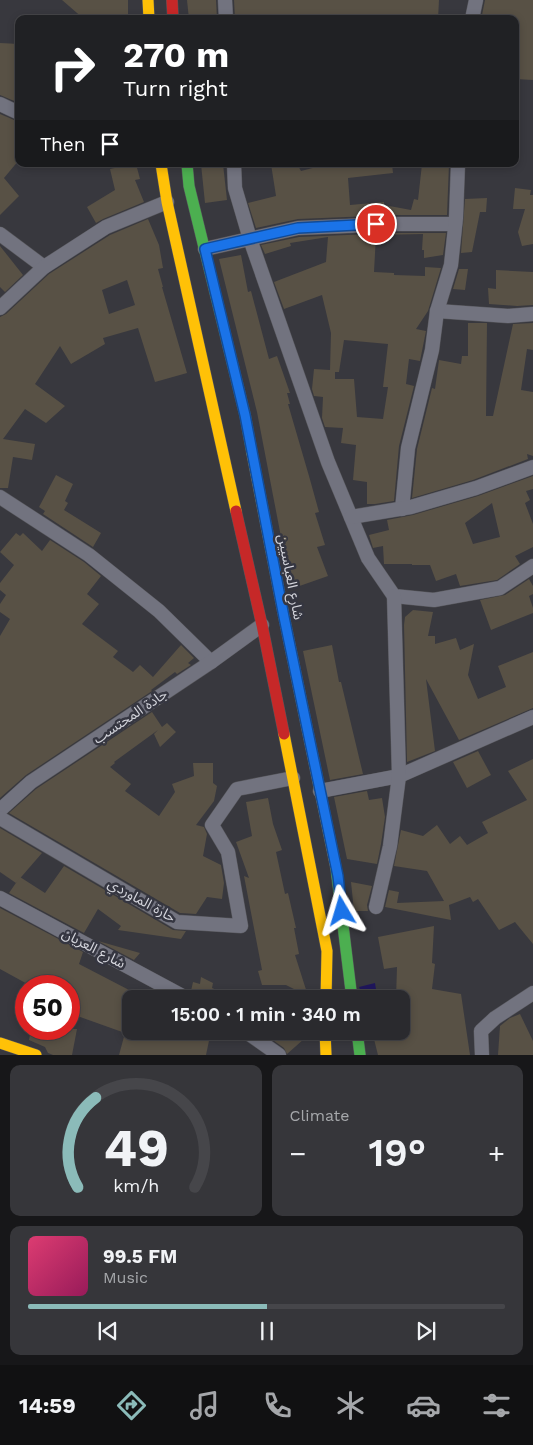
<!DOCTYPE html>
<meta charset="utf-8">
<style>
:root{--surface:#2a2a2e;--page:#36363a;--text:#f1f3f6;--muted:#a5a7aa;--line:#46464a;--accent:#8bbbb9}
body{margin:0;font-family:"Work Sans","Noto Sans Arabic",sans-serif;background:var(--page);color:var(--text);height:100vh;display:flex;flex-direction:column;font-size:19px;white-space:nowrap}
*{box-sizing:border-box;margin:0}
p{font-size:16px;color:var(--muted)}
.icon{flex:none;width:28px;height:28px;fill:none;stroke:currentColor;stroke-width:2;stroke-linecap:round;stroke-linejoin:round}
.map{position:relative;height:1055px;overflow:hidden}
.details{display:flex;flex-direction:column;gap:10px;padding:10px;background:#171719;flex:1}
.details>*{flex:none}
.banner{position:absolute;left:15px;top:15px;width:504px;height:152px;border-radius:10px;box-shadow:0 2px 8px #0003,0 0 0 1px var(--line);background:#202124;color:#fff;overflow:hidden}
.speed{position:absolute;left:15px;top:975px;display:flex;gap:10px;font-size:25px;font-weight:700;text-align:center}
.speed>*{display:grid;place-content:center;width:65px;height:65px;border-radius:50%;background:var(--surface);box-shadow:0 2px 8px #0003,0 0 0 1px var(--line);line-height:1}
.speed .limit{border:8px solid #d22;background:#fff;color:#111}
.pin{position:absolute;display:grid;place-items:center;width:42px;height:42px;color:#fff;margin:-21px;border:2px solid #fff;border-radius:50%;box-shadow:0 1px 5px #0007}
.me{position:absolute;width:55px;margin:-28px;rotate:353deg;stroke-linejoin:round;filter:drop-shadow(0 0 4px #0008)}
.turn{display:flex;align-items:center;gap:18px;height:105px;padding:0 25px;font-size:22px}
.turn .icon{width:65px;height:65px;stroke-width:2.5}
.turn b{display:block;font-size:35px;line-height:42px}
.then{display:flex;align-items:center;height:48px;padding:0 25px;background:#0003;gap:10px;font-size:19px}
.big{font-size:38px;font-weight:600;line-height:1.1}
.details .widget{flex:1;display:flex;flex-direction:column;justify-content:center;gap:8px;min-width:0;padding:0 18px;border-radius:10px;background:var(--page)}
.details .dial{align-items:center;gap:0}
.dial svg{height:130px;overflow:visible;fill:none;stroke:var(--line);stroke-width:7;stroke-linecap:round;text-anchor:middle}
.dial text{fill:var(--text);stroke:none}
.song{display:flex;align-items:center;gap:15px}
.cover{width:60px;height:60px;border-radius:8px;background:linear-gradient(135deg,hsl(340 70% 55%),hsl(330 70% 35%))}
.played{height:5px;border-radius:2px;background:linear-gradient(90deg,var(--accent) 50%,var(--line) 50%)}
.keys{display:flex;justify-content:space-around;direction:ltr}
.heat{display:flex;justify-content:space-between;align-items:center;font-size:28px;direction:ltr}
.details .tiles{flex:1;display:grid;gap:10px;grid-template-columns:1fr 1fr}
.widget:last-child{grid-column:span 2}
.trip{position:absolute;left:122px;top:990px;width:288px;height:50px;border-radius:10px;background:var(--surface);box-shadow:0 2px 8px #0003,0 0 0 1px var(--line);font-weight:600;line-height:50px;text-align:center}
.dock{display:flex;height:80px;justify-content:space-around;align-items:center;background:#111112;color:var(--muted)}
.dock .icon{width:35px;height:35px}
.dock .on{color:var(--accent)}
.dock b{font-size:22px;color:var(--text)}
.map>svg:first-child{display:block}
.water{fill:#1f165c}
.building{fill:#585145;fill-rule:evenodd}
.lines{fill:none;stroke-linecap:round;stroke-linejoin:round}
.street-casing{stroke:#55555a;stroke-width:15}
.fast-casing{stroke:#55555a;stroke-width:12}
.slow-casing{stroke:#55555a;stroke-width:12}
.jam-casing{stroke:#55555a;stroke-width:12}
.street{stroke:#72737f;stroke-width:14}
.fast{stroke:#4caf50;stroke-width:11}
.slow{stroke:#ffc107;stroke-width:11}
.jam{stroke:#c62828;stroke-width:11}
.route-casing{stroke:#114b97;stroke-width:12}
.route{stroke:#1a73e8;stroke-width:9}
.labels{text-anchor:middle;stroke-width:5;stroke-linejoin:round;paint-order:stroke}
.street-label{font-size:14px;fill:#d4d5dc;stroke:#353641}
</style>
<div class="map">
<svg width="533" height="1055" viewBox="0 0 533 1055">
<rect width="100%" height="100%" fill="#38383e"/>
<polygon class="water" points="375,983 377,996 372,999 364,999 359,987"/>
<g class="building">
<polygon points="62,0 128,0 128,19 84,19"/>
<polygon points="187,0 216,0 217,19 189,19"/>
<polygon points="234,0 439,0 438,19 235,19"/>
<polygon points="485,0 533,0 533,80 515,79 515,43 518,19 490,19 490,16 482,15"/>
<polygon points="0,43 19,44 19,103 0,95"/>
<polygon points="0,114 19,122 19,160 4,178 19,196 0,215"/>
<polygon points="133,164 136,164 140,179 135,180 144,202 103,219 96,223 87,207 115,190 110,169"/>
<polygon points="201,164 223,164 227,200 205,203"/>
<polygon points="271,164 297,164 301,171 328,164 392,164 393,173 348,178 350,205 384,202 384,205 411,210 414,199 418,200 422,164 449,164 447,215 395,215 298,219 256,228 248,203 276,196"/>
<polygon points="515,188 531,190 530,195 533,195 533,244 522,246 518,232 525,209 513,209"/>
<polygon points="487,198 486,212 480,212 472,252 461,253 465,199"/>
<path d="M148 219 159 245 163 268 158 269 163 287H162L187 373 155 382 138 328 103 338 105 344 71 364 60 346 35 384 65 406 46 423 25 409 3 439 35 444 32 460 13 457 8 488H0V317L6 314 49 274 110 235ZM127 280 135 305 109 314 102 290Z"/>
<path d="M395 233H446L443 255 424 258V250H422L423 234 376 235 374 272 394 273V275L425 276V267L441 268 428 311 416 329 426 331 420 361 409 359 406 384 414 386 399 446 394 501 375 504H367V482L353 480 356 445 341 443 343 428 325 427 322 418 323 397 314 396 312 389 314 369 330 370 331 333 322 295 284 309 274 282 326 262 328 237 290 243 291 246 265 254 261 245 299 237ZM344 340 388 344 383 387H388L383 419 357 417 354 379H335V372H339Z"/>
<polygon points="0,246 23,275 5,292 0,287"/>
<polygon points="241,255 248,292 251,291 269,359 277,356 290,393 287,393 290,404 288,404 309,476 319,512 315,513 325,545 317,547 328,576 291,589 257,412 219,259"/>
<polygon points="459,269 468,269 465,290 453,289"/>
<polygon points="496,270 533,272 533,305 517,306 489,304 488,288 496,289"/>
<polygon points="468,323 487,323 486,416 493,416 513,324 533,323 533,350 527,349 521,390 533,392 533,456 527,454 528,459 473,480 412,498 417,449 432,388 435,389 439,360 461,364 462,356 468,356"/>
<polygon points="56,475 73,484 65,501 68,503 64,510 101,533 93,547 43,514 45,511 39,507"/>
<path d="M533 476V489L526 491 530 500 525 503 533 524V547L515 556 520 564 497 580 460 586 456 574 436 581 430 565H412V564H384L383 546 373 548 369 535 389 530 387 520 413 515 478 496ZM492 503 500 537 473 544 465 523Z"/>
<polygon points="16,533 20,536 23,533 42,551 50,540 84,562 101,576 87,594 99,604 82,624 118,651 113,657 133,672 140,665 153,677 181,645 194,658 188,663 191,665 177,674 175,672 151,690 152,691 26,775 0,798 0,636 10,619 0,612 0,604 6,595 0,590 0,583 14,565 0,552"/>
<polygon points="529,579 533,586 533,594 529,596 533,608 533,613 491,630 480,600 505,595"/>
<polygon points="413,610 433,612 428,636 435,636 435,644 456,638 460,650 474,644 468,675 478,699 506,687 498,666 533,652 533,708 459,740 426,679 435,751 407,762 404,625 405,617"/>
<polygon points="332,645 339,682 341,682 363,774 330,780 303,651"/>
<polygon points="152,712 162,727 167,723 176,732 160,747 154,734 158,730 114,762 115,763 110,767 131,784 125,791 159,816 175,792 172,784 194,776 193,763 213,763 213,783 217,786 214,801 196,825 204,827 207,834 203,856 221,865 224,883 222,899 207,897 196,914 180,913 9,813 36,789"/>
<polygon points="478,751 491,775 467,788 453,762"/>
<polygon points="533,759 533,944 515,922 499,930 478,899 473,902 470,897 449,905 451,920 385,907 389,890 399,892 397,903 444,901 427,871 394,866 401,830 423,836 437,825 450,844 460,836 467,845 488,833 482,822 527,800 508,771"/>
<polygon points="367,791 369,800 382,798 385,817 381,844 377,864 347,859 334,797"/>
<polygon points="268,798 273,824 282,850 276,852 285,894 288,893 296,928 294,928 299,954 295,955 308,996 286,985 262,985 258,971 262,970 244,876 249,878 236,842 252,836 246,802"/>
<polygon points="0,828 42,853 16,883 0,872"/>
<polygon points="64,866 173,930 186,931 181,939 118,930 121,926 98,909 84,933 9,893 20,877 45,893"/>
<polygon points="351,882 372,886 367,905 368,911 354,911"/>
<polygon points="0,908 83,952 79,964 131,991 131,1031 202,1031 210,1036 206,1055 119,1055 125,1033 69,1013 69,986 31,986 0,969"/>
<polygon points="434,926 432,963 435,964 432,989 461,994 470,1055 378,1055 372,1031 401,1031 401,999 396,999 397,967 384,969 378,937"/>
<polygon points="98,941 140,953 134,960"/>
<polygon points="201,977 213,983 212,988 238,999 197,999 195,994 191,991 193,982 200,984"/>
<polygon points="520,1014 533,1041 533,1055 498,1055 500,1026 510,1018"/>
<polygon points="31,1029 77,1029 72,1055 53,1055 48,1053 45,1047 29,1040"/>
<polygon points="271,1031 313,1031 287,1054 284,1048 270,1038"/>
</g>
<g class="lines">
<defs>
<g id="street">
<polyline points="225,0 226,19"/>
<polyline points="472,19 476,0"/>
<polyline points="0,104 19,113"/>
<polyline points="234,164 235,188 250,239 328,462 368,558 394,596 434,600 500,588 533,566"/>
<polyline points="0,234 44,267"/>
<polyline points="205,249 298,228 395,224 455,224"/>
<polyline points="0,308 44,267 106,227 167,202"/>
<polyline points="437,311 508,316 533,314"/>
<polyline points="0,497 89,555 159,611 211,662"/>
<polyline points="402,509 408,448 432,350 437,311 451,265 456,218 458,164"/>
<polyline points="351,517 411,507 476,488 533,467"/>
<polyline points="320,791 399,776 533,717"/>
<polyline points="0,810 31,782 211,662 262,625"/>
<polyline points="0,818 177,922 241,926 228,852 212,825 237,789 293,778"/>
<polyline points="0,898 188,999"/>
<polyline points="376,907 390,846 399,776 394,596"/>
<polyline points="245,1031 279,1055"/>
<polyline points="482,1055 481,1031 495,1018 533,993"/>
</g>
<g id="fast">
<polyline points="187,164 189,186 245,415 252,453"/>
<polyline points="336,868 352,999"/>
<polyline points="357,1031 360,1055"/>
</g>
<g id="slow">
<polyline points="148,0 149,19"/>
<polyline points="161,164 167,202 236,511"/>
<polyline points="252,453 284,617 336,868"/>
<polyline points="284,734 327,951 326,999"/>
<polyline points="325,1031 326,1055"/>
<polyline points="0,1043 36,1055"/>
</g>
<g id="jam">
<polyline points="172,0 173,19"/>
<polyline points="236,511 262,625 284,734"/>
</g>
</defs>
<use href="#street" class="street-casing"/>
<use href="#fast" class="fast-casing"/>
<use href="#slow" class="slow-casing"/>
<use href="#jam" class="jam-casing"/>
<use href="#street" class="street"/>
<use href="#fast" class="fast"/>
<use href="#slow" class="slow"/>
<use href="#jam" class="jam"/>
</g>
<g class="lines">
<defs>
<polyline id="route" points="342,911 338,876 284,617 245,415 205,249 298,228 376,224"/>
</defs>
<use href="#route" class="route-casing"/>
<use href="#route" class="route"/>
</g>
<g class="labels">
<g class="street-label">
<text transform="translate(291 577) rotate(79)" y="5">شارع العباسيين</text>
<text transform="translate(130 716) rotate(-34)" y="5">جادة المحتسب</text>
<text transform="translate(142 900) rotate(29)" y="5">حارة الماوردي</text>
<text transform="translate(94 948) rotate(28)" y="5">شارع العريان</text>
</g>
</g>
</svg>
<div class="speed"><div class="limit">50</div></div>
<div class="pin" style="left:376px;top:224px;background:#d93025"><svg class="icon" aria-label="arrive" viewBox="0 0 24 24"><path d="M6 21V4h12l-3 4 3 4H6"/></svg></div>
<svg class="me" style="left:342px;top:911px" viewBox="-20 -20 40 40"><path d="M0-17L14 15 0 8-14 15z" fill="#1a73e8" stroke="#fff" stroke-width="4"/></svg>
<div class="trip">15:00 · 1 min · 340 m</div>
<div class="banner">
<div class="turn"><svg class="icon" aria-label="right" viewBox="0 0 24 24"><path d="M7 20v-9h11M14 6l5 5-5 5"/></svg><div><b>270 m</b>Turn right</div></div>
<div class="then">Then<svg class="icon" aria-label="arrive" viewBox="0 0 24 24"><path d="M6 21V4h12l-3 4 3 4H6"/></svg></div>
</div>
</div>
<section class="details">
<div class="tiles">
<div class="widget dial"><svg viewBox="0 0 100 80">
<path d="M14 69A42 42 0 1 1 86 69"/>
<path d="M14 69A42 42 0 0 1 25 14" stroke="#8bbbb9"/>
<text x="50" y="56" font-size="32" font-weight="700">49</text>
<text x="50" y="72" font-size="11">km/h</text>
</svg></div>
<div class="widget"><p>Climate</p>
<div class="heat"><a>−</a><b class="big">19°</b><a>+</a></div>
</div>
<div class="widget">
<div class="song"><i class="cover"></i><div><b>99.5 FM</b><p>Music</p></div></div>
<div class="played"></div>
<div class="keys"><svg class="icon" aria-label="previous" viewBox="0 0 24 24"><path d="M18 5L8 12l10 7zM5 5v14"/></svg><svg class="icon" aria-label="pause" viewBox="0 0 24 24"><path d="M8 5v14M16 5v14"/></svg><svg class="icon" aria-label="next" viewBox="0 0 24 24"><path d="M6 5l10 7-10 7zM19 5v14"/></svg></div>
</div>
</div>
</section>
<nav class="dock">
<b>14:59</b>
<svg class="icon on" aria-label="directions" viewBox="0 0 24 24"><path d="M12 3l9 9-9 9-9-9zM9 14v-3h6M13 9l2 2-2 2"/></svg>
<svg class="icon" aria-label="music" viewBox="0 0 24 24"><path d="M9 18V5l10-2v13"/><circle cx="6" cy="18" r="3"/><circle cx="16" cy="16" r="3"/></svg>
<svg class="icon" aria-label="phone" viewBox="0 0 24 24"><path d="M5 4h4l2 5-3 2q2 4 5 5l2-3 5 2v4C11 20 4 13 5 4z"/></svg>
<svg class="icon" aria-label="climate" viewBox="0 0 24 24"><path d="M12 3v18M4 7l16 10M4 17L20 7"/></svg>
<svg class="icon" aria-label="car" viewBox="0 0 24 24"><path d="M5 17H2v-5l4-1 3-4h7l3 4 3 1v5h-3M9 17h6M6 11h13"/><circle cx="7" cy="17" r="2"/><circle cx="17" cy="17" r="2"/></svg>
<svg class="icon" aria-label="filters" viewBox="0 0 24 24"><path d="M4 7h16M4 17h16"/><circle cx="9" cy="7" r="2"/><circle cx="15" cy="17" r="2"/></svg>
</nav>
